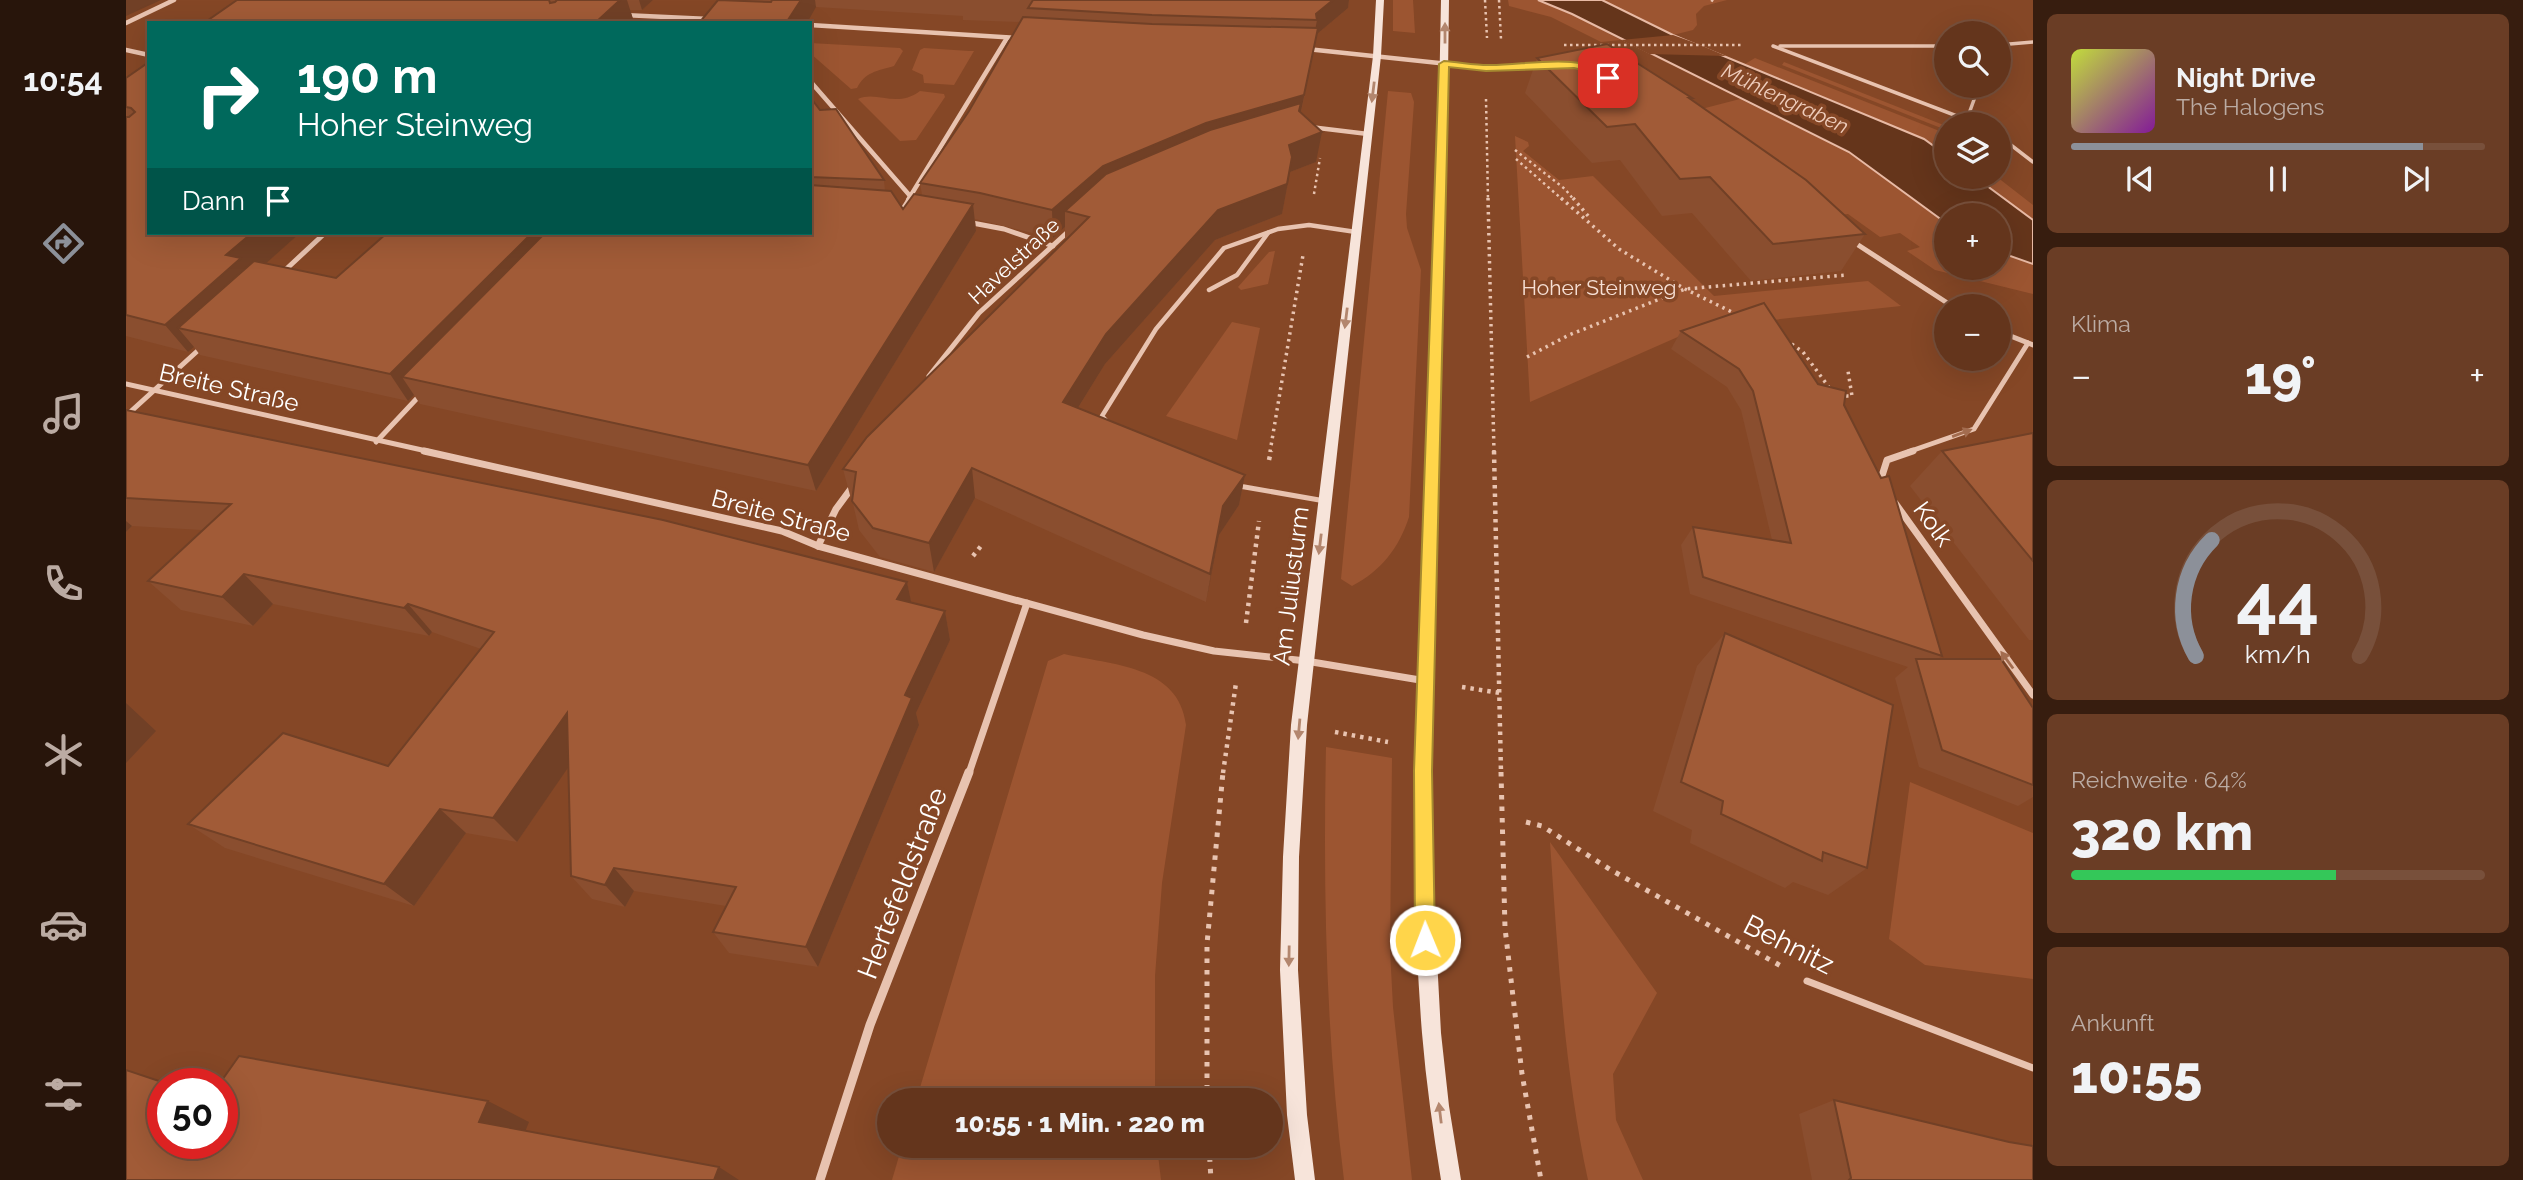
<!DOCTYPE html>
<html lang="de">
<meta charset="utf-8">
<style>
:root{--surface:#64351c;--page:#6a3d25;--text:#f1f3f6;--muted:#bbaba3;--line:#78503b;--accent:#8c9099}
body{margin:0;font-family:Raleway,sans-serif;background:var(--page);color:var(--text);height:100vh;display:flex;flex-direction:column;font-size:26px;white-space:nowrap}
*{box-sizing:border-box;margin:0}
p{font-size:23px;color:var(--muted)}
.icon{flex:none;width:38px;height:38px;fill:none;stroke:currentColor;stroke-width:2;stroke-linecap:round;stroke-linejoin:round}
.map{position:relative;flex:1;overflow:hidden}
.drawer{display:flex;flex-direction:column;gap:14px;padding:14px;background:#371d0f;width:490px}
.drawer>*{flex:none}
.top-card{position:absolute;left:21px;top:21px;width:665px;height:214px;border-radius:0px;box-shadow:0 7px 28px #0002,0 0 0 2px var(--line);background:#00695c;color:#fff;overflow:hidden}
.fabs{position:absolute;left:1808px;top:21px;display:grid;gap:14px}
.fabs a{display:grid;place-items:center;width:77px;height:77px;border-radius:50%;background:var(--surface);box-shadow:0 7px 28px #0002,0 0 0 2px var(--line);font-size:35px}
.speed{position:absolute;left:21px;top:1068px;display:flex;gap:14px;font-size:35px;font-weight:700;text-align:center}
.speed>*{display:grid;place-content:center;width:91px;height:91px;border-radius:50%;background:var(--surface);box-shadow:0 7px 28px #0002,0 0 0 2px var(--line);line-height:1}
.speed .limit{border:10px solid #d22;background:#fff;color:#111}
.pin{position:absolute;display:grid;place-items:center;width:60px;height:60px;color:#fff;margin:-30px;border-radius:14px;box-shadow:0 4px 10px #0006}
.me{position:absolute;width:77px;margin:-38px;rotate:359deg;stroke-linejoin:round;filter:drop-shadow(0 0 5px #0008)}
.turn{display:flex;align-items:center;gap:24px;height:147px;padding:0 35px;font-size:32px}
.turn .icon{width:91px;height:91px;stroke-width:2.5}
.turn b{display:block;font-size:49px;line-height:60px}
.then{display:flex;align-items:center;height:66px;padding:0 35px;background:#0003;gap:14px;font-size:26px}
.big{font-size:52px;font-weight:800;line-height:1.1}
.drawer .tile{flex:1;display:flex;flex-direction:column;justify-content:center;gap:10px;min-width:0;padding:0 24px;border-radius:10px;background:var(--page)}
.drawer .dial{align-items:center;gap:0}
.dial svg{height:182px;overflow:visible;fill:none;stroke:var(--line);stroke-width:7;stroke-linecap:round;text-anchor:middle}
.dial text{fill:var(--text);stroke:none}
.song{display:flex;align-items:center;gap:21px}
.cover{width:84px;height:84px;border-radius:10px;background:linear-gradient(135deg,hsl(70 70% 55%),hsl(290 70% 35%))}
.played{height:7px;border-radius:4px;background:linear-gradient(90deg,var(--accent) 85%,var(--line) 85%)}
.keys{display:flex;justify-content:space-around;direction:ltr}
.heat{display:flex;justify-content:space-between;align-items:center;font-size:38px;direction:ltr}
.charge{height:10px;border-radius:5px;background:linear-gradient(90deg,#34c759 64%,var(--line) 0)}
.trip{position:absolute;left:751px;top:1088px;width:406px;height:70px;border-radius:35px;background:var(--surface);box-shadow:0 7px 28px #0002,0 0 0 2px var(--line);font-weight:800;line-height:70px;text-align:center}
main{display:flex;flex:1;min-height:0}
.dock{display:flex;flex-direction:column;width:126px;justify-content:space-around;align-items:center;background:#28150b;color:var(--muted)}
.dock .icon{width:49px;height:49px}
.dock .selected{color:var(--accent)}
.dock b{font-size:32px;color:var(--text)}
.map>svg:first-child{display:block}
.green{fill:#9c5531}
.water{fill:#65351b;stroke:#e8baa5;stroke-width:2}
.pier{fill:#854726}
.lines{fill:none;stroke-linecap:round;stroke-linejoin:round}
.path-far3{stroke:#e8c3b0;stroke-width:2.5;stroke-dasharray:2.5 3.5;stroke-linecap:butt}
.path-far2{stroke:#e8c3b0;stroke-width:3.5;stroke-dasharray:2.5 4.5;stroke-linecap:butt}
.path-far1{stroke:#e8c3b0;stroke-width:4.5;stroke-dasharray:3.5 5;stroke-linecap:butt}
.path{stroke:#e8c3b0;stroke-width:5;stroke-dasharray:4.5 7;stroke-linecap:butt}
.lane-far3{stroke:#e8c3b0;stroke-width:3.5}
.lane-far2{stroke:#e8c3b0;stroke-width:4.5}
.lane-far1{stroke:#e8c3b0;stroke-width:5}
.lane{stroke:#e8c3b0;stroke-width:7}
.street-far3{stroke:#e8c3b0;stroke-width:4.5}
.street-far2{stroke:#e8c3b0;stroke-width:5}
.street-far1{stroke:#e8c3b0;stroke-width:7}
.street{stroke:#e8c3b0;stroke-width:9}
.secondary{fill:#f7e4da;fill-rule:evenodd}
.wall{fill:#8a4e2f}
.shaded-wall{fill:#714026}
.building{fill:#a15b37;stroke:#714026;stroke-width:2}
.oneway{fill:#b3866e}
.oneway2{fill:#a36c4f}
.route{fill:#ffd54a;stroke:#a68a30;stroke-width:2}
.labels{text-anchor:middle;stroke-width:7;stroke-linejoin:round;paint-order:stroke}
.far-water-label{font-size:21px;font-style:italic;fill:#efcdbc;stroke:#854726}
.far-street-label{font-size:21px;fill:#fff;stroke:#854726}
.far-park-label{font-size:21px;fill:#f6dfd4;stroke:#854726}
.street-label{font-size:24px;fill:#fff;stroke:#854726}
.near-street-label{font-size:28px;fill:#fff;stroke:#854726}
</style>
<main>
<nav class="dock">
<b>10:54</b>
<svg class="icon selected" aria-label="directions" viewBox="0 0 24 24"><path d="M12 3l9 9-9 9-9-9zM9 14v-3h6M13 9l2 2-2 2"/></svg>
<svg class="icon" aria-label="music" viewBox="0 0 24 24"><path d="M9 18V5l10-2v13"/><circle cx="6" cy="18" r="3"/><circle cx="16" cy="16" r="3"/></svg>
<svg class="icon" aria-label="phone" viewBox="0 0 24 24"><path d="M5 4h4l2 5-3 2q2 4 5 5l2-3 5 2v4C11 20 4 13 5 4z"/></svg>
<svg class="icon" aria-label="climate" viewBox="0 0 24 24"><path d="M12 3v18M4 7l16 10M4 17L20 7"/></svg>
<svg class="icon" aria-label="car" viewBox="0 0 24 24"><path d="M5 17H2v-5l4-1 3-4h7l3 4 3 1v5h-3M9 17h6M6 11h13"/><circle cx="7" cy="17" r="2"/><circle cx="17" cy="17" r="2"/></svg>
<svg class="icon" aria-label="filters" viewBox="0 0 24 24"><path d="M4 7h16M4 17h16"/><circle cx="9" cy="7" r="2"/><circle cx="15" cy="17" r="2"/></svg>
</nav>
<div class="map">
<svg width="1907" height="1180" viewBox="0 0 1907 1180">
<rect width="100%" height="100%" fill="#854726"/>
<g class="green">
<polygon points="1267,0 1287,0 1289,33 1267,31"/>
<polygon points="1382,0 1412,0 1446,14 1495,40 1475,42 1425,17 1383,6"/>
<polygon points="1476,0 1601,0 1578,6 1570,14 1571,25 1567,30 1547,35"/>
<path d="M684 43 774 48 777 51 768 66C751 71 739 72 731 88L725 89 684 53Z"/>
<polygon points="798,48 843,51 848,51 828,85 798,83 797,75 786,70 794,50"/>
<polygon points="1629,58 1811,130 1820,137 1820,155 1798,139 1619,64"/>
<polygon points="1658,62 1820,126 1820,130 1656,65"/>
<path d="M794 91 818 94 819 97 790 140 774 141 732 99C751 90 770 109 794 91Z"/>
<path d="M1262 91 1285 93 1288 102 1280 214 1281 228 1295 270 1283 517C1273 548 1255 571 1226 586L1215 579Z"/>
<polygon points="1614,99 1723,152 1820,223 1820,268 1872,268 1873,252 1907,264 1907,294 1809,270 1781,251 1794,247 1774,233 1754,237 1722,214 1713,215 1560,113"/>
<polygon points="1389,136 1402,142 1403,146 1397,151 1433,180 1467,176 1588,296 1742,281 1775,306 1637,321 1554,336 1404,402"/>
<polygon points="1849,177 1871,177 1907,205 1907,220"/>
<polygon points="1149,251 1142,284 1115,290 1112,287 1143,252"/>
<polygon points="1106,322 1134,328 1111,440 1040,416"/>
<path d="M938 654C985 665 1053 665 1060 725L1036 883 1029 976V1101H790L922 661Z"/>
<path d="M1200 747 1266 758 1264 950 1267 1007 1286 1180H1218C1200 1035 1197 892 1200 747Z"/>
<polygon points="1784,782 1907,833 1907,979 1799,965 1763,939"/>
<path d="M1424 842 1531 993 1487 1074 1490 1120 1517 1180H1462C1438 1069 1432 956 1424 842Z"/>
<polygon points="776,1146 1031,1146 1035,1180 766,1180"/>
</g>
<polygon class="water" points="1412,0 1476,0 1547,35 1798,139 1820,155 1820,177 1849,177 1907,220 1907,264 1873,252 1872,215 1820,215 1820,223 1723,152 1446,14"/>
<polygon class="pier" points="1547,35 1572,44 1600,56 1523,54 1495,40"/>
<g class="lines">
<g class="path-far3">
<polyline points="1359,0 1361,38"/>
<polyline points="1373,0 1375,39"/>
<polyline points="1585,0 1590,3"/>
<polyline points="1438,45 1618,45"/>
<polyline points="1360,99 1362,200"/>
<polyline points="1389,150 1439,189 1448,200"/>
<polyline points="1390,159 1437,200"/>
<polyline points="1188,194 1194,158"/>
</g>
<g class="path-far2">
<polyline points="1362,198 1368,452"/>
<polyline points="1435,198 1493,249 1559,289 1612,315"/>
<polyline points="1447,198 1463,217"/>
<polyline points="1660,340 1677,352 1705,390"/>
<polyline points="1401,357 1443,335 1559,289 1720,275"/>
<polyline points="1713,396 1726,396 1722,371"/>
<polyline points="1144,452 1177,255"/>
</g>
<g class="path-far1">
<polyline points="1368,451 1375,773"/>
<polyline points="1143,460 1145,451"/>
<polyline points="847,556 855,546"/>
<polyline points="1120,623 1133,521"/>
<polyline points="1336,687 1374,693"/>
<polyline points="1209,732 1262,742"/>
<polyline points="1097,773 1110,683"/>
</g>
<g class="path">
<polyline points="1375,772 1379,928 1396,1074 1415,1180"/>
<polyline points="1400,822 1416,826 1485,870 1655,966"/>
<polyline points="1081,1101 1081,944 1097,772"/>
<polyline points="1083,1146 1085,1180"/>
</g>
<g class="lane-far3">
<polyline points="1872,45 1907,42"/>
<polyline points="1647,46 1852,124"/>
<polyline points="1654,46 1820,46"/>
<polyline points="1841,119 1853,86"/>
<polyline points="1872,135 1907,162"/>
</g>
<g class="lane-far2">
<polyline points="1083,290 1111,275 1142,233"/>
<polyline points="983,424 976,416 1030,329 1098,248 1152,229 1183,225 1230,232"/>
</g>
<polyline class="lane-far1" points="1113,486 1199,501"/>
<polyline class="lane" points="1681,981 1907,1068"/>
<g class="street-far3">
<polyline points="497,15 583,19"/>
<polyline points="0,23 48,0"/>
<polyline points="684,25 893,38"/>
<polyline points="1181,49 1360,68 1417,66"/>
<polyline points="0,50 23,55"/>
<polyline points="684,81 785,197"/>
<polyline points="1184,127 1242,134"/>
<polyline points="782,200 881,38"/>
</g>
<g class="street-far2">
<polyline points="775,212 784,198"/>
<polyline points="841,222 878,229 927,246"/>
<polyline points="1726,241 1826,306"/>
<polyline points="156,273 199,233"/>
<polyline points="1872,331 1907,345"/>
<polyline points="803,376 853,313 945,229"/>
<polyline points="0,384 305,452"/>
<polyline points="0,416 78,345"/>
<polyline points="250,442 296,393"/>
<polyline points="1782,452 1848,429 1902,343"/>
</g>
<g class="street-far1">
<polyline points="298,451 656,531 692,546 1017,635 1088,651 1180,661 1300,681"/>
<polyline points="1756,484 1754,482 1761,460 1787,451"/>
<polyline points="1769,503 1907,695"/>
<polyline points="692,546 710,509 727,486"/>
<polyline points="843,773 901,603"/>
</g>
<polyline class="street" points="694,1180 744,1025 843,772"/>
<g class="secondary">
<polygon points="1250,0 1258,0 1255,56 1181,725 1173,857 1172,970 1181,1115 1189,1180 1169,1180 1161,1115 1154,970 1157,857 1165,725 1247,56"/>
<path d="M1315 0H1323L1322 74 1307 736V884L1315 1033 1323 1106 1335 1180H1315C1307 1131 1300 1082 1296 1033 1282 861 1292 688 1299 516 1306 344 1312 172 1315 0Z"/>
</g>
</g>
<g class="wall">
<polygon points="111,0 527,0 516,10 504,10 507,19"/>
<polygon points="602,0 1223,0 1222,8 1191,34 1175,113 1190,162 1164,172 1156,214 1089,240 979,364 952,408 1119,475 1113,505 1093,535 1080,602 849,498 808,572 754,557 733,530 726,499 725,499 717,469 939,241 939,227 927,238 849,219 850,231 690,491 294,404 288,395 282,401 74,355 68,347 62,352 0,336 0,78 23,62 23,233 174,233 140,263 210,278 684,233 684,97 694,110 758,180 759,191 777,209 796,195 794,183 843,111 894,22 837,20 837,16 690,7"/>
<polygon points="1411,58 1566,98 1565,100 1739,234 1715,271 1625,281 1566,213 1536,216 1494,160 1466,163 1399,93"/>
<polygon points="1555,331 1692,384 1718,405 1816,656 1812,659 1907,708 1907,797 1892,806 1793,767 1769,678 1782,667 1564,594 1555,545 1567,527 1646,540 1615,410 1601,387 1545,349"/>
<polygon points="0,410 781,582 785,603 819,611 824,640 790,713 793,725 692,967 603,953 587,932 600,906 508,891 499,907 466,899 445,876 442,767 391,842 340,833 288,906 99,848 62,824 262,766 355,649 306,632 303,636 147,604 127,626 55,610 22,581 76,530 6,526 0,532"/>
<polygon points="1907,433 1907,640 1903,640 1784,486 1816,451"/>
<polygon points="1599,633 1741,868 1702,895 1667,882 1659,888 1564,843 1566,830 1527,811 1571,666"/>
<polygon points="1708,1100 1883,1142 1907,1180 1686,1180 1673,1114"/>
</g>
<g class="shaded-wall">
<polygon points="0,0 35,0 0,16"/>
<polygon points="494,0 501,0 507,19 503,23 469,23"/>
<polygon points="513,0 527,0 516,10"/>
<polygon points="675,0 689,0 690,7 681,23 660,23"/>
<polygon points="1207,0 1223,0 1222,8 1191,34 1173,121 939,211 939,227 927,238 926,210 977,166 1188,36 1191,20 1190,14"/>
<polygon points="1196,132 1190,162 1164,172 1156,214 1089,240 979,364 937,432 937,402 980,334 1092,210 1163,145"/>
<polygon points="847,204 850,231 690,491 682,465"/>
<polygon points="126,233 174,233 127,275 52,328 68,347 62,352 39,325 100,255"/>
<polygon points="406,233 445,233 276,377 288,395 282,401 264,374"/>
<polygon points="846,468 849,498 808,572 803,543"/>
<polygon points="1119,475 1113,505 1093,535 1080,602 1097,506"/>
<polygon points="0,521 6,526 0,532"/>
<polygon points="118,574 147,604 127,626 96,597"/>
<polygon points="781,582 787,611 771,599"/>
<polygon points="282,604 306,632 303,636 278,608"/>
<polygon points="819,611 824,640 790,713 793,725 692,967 680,947 779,695"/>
<polygon points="0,703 30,731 0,763"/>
<polygon points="441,713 461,740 391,842 367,818"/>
<polygon points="314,809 340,833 288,906 258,884"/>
<polygon points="488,868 508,891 499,907 479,885"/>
<polygon points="362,1101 403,1122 395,1142 353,1122"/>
<polygon points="593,1167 613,1180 588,1180"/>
</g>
<g class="building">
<polygon points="111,0 423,0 424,3 429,2 431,0 494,0 469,23 78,23"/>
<polygon points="592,0 645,2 646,0 675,0 660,23 573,23"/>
<polygon points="907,0 1207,0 1190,14 1191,20 1026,15 902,8"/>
<polygon points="897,17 1026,24 1192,28 1178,95 1080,123 977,166 926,210 854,193 794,183 843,111"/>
<polygon points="1481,44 1566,98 1563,98 1680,180 1739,234 1647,244 1584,177 1554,179 1509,124 1481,127 1411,58"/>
<polygon points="23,62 23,233 126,233 100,255 115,258 39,325 0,315 0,117 3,117 9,112 5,108 0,107 0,78"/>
<polygon points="684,97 694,110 710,109 758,180 684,177"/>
<polygon points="1175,103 1173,111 1196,132 1163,145 1166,157 1161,184 1092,210 980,334 937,402 1119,475 1097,506 1084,574 846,468 803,543 747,528 726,501 730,472 717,469 741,437 963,217 939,211 980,174 1084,130"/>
<polygon points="684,185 765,191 777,209 788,194 847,204 682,465 276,377 419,233 684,233"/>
<polygon points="261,233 406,233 264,374 52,328 128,261 210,278"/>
<polygon points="1638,303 1692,384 1720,391 1718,405 1755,478 1763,476 1816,656 1577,577 1567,527 1665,543 1627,391 1613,369 1555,331"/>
<polygon points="0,410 537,520 781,582 771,599 819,611 779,695 786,698 680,947 587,932 610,887 488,868 479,885 445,876 441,713 367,818 314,809 258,884 62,824 157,733 262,766 368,632 282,604 278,608 118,574 96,597 22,581 105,504 0,498"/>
<polygon points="1907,433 1907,561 1816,451"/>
<polygon points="1599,633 1767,705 1741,868 1697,852 1696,861 1595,814 1597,801 1555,782"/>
<polygon points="1790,659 1875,659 1907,708 1907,785 1816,750"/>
<polygon points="113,1056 362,1101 353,1122 593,1167 588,1180 0,1180 0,1070 39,1083 37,1083 37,1143 96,1143 96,1083 94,1083"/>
<polygon points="1708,1100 1883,1142 1907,1146 1907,1180 1723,1180 1725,1178"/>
</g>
<defs><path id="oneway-solid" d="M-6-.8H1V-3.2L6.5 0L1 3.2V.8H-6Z" transform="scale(1.75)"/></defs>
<g class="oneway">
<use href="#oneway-solid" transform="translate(1319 33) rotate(-90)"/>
<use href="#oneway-solid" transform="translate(1247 92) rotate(97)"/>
<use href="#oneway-solid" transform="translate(1220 318) rotate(97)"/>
<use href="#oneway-solid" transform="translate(1194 544) rotate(97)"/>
<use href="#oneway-solid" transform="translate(1173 729) rotate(95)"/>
<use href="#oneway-solid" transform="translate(1163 956) rotate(91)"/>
<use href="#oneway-solid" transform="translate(1314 1113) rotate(-97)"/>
</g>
<g class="oneway2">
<use href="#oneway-solid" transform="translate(1836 433) rotate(-20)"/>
<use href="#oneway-solid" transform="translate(1881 660) rotate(-126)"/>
</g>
<path class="route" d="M1318 61C1333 62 1348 65 1362 65 1400 66 1456 50 1486 78L1482 81 1466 72 1448 68 1360 71 1323 67 1306 771 1309 940 1306 948 1299 950 1292 948 1289 940 1288 771 1313 64Z"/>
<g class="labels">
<g class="far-water-label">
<text transform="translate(1659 99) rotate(25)" y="7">Mühlengraben</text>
</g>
<g class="far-street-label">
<text transform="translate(888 261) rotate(-43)" y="7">Havelstraße</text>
</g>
<g class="far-park-label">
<text x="1473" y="295">Hoher Steinweg</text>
</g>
<g class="street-label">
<text transform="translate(103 388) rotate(13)" y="8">Breite Straße</text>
<text transform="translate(655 516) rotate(15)" y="8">Breite Straße</text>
<text transform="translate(1807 524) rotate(54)" y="8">Kolk</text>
<text transform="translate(1165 586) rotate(-83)" y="8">Am Juliusturm</text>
</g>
<g class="near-street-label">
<text transform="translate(776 883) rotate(-69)" y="10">Hertefeldstraße</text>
<text transform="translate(1663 944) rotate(27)" y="10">Behnitz</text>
</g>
</g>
</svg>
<div class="fabs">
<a><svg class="icon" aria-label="search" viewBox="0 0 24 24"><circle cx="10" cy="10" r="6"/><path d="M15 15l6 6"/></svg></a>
<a><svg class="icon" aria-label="layers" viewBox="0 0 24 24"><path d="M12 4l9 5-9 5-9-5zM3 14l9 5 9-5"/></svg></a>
<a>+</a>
<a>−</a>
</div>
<div class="speed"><div class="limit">50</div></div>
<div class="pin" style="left:1482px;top:78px;background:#d93025"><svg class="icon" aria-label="arrive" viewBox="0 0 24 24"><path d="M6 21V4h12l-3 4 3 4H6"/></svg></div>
<svg class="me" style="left:1299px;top:940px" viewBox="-20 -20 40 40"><circle r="17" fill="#ffd54a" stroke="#fff" stroke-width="3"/><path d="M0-11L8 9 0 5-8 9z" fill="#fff"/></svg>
<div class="trip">10:55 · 1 Min. · 220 m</div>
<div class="top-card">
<div class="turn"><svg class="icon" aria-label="right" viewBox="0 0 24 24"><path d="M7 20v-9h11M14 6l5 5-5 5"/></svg><div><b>190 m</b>Hoher Steinweg</div></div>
<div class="then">Dann<svg class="icon" aria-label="arrive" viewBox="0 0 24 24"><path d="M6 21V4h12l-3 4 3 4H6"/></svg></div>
</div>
</div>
<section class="drawer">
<div class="tile">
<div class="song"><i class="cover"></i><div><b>Night Drive</b><p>The Halogens</p></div></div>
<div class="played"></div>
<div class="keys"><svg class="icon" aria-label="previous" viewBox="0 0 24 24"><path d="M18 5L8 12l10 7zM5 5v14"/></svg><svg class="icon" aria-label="pause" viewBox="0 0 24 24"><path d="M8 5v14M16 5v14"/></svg><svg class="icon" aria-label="next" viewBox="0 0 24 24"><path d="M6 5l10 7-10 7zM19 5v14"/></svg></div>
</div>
<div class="tile"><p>Klima</p>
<div class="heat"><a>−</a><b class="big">19°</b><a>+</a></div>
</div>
<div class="tile dial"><svg viewBox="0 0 100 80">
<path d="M14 69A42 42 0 1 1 86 69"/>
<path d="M14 69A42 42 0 0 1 21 18" stroke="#8c9099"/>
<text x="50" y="56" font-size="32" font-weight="700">44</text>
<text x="50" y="72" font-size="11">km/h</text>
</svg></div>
<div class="tile"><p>Reichweite · 64%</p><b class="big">320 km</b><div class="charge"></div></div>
<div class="tile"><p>Ankunft</p><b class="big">10:55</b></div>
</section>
</main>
